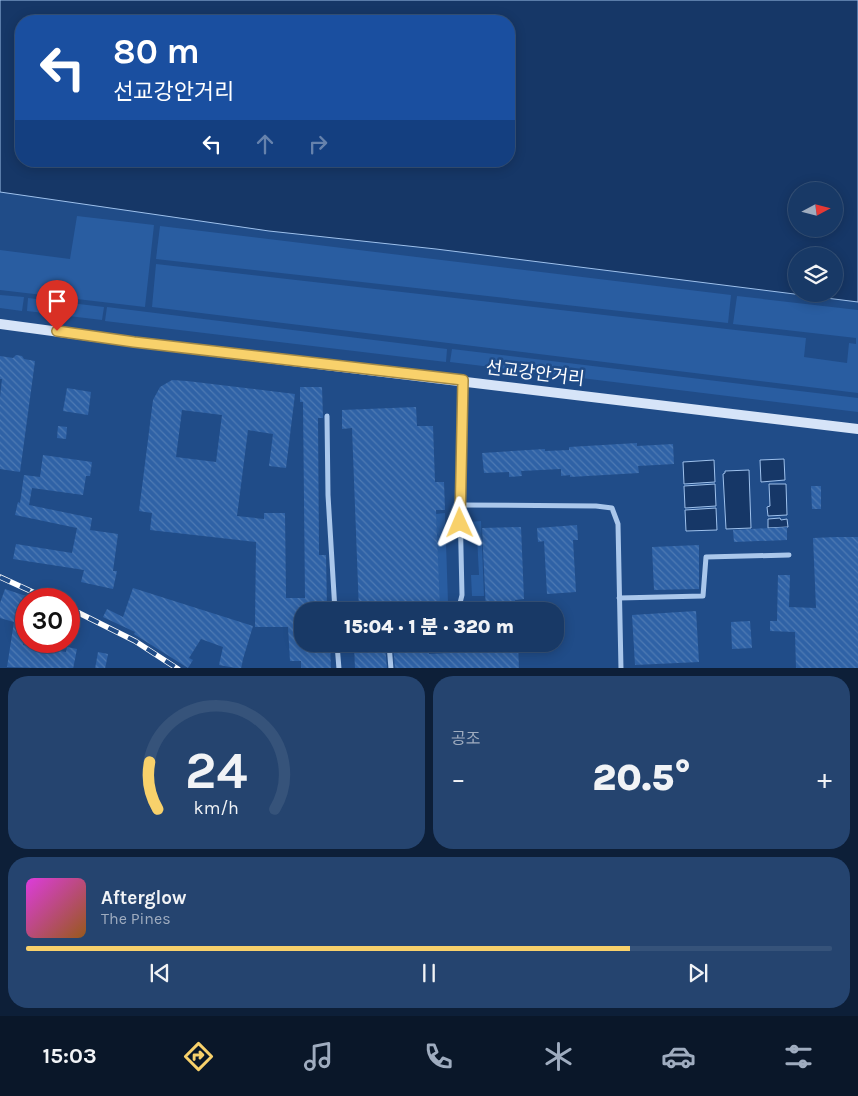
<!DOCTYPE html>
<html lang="ko">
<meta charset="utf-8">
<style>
:root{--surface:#183966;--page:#25446f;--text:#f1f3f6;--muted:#9facbf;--line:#36537a;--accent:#f8d16b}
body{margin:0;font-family:Karla,"Noto Sans KR",sans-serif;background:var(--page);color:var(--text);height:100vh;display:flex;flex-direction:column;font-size:19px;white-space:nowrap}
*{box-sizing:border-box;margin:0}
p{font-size:16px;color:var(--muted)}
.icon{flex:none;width:28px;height:28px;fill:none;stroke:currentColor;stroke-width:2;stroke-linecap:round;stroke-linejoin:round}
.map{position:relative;height:668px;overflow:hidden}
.drawer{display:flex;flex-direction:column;gap:8px;padding:8px;background:#0d1f38;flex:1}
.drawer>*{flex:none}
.hud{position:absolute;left:15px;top:15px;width:500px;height:152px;border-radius:20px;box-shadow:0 2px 12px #0003,0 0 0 1px var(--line);background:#1a4fa0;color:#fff;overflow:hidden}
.needle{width:32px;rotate:83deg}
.buttons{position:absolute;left:788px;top:182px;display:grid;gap:10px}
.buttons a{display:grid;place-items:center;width:55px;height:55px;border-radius:50%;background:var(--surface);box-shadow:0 2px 12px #0003,0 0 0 1px var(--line);font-size:25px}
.speed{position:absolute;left:15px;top:588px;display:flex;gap:10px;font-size:25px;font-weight:700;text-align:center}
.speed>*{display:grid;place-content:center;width:65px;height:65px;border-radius:50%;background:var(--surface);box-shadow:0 2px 12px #0003,0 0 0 1px var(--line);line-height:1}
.speed .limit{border:8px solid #d22;background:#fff;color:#111}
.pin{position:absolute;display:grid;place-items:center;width:42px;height:42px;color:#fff;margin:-51px -21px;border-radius:50% 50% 50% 0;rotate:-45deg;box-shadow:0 0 5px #0007}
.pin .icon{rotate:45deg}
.me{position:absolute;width:55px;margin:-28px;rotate:359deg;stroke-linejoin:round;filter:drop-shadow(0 0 4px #0008)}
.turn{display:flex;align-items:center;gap:18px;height:105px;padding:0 15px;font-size:22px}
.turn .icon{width:65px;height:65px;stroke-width:2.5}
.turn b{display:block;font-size:35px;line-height:42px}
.lanes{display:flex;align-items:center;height:48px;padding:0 15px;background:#0003;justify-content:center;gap:25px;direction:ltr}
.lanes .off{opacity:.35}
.big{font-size:38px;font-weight:800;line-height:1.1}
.drawer .widget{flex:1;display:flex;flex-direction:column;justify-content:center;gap:8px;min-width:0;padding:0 18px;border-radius:20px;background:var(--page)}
.drawer .dial{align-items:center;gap:0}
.dial svg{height:130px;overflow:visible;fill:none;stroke:var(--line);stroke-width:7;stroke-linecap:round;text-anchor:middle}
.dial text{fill:var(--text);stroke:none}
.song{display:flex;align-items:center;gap:15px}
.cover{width:60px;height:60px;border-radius:8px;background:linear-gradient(135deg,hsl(300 70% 55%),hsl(30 70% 35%))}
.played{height:5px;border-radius:2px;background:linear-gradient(90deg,var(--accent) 75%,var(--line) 75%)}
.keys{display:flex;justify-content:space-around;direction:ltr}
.heat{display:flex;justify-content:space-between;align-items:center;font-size:28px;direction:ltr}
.drawer .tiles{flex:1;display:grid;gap:8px;grid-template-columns:1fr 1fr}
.widget:last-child{grid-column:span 2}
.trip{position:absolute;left:294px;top:602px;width:270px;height:50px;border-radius:20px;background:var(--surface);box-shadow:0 2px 12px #0003,0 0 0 1px var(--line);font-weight:800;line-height:50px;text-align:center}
.tabs{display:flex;height:80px;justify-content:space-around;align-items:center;background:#0a1729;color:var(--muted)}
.tabs .icon{width:35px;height:35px}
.tabs .on{color:var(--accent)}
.tabs b{font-size:22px;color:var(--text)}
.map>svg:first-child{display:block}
.grass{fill:#295da1}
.water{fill:#163767;stroke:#9ec1ec;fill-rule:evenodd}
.building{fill:url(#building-back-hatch);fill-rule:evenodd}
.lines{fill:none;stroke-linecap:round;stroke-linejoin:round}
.street{stroke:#aac7eb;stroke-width:5}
.secondary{stroke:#d6e4f8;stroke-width:10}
.rail-casing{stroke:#fff;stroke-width:5.5}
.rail{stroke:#204c88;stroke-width:4;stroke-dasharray:11;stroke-linecap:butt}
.route-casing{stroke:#a18846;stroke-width:12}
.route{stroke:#f8d16b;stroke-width:9}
.labels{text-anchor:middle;stroke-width:5;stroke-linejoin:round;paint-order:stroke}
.street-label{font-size:18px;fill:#fff;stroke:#204c88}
</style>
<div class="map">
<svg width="858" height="669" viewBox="0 0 858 669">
<defs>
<pattern id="building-back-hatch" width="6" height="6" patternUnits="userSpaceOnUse" patternTransform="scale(1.25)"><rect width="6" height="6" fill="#2f62a6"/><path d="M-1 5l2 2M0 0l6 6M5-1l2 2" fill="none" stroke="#4e7ab3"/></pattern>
</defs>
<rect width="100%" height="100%" fill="#204c88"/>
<g class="grass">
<polygon points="77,216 154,225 145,307 0,290 0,250 70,259"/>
<polygon points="160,226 731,295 728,323 156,259"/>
<polygon points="156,264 806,338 804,357 847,363 849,343 856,344 856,338 733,324 737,296 858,310 858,393 152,307"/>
<polygon points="0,295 24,297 22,311 0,308"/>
<polygon points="28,298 104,307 102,320 27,311"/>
<polygon points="107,307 447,349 446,362 105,321"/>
<polygon points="452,349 858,398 858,412 450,362"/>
<polygon points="445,513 448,603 439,603 436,514"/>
<polygon points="481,521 484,596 472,596 471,575 479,575 477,536 470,536 469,522"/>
</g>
<g class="water">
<path d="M0 0H858V302L436 249 269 231 0 192ZM509 21V161H21V21ZM834 191V229H796V191ZM796 256H834V294H796Z"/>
<polygon points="784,459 785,480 761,482 760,460"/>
<polygon points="714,460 715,482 684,484 683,462"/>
<polygon points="749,470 751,528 726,529 723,474 725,473 725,471"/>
<polygon points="715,484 716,506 685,508 684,486"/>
<polygon points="769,484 786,484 787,515 768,516 767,507 770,506"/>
<polygon points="716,508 717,530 686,531 685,510"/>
<polygon points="780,518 781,520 787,519 788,527 768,528 768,519"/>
</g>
<g class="building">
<polygon points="16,355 22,356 24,359 35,361 20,472 0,469 0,397 2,379 0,379 0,356 13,358"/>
<path d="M172 380 187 381 295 394 286 468 269 466 273 434 248 430 237 516 264 519V513H285L286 598H305L303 402H300V387H322L323 418H318L319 555H326L327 611H300L301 634H302V644H330L331 669H301V661H290L288 627H255L256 542 150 530 152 513 139 511 153 400 160 387ZM182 410 222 415 216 462 176 457Z"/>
<polygon points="67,388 91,392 88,415 63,411"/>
<polygon points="416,407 417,426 433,426 435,482 444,482 445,510 436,510 440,611 359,611 352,428 342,429 342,410"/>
<polygon points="58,426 67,427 66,439 57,438"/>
<polygon points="637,443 637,446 673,444 674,464 638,466 639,473 570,477 570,475 561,476 561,469 521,471 522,476 509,477 509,472 484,473 482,453 545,449 545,451 569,450 569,447"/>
<polygon points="43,455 92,462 90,476 86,476 83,495 32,488 29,505 92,518 90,530 118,534 113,571 117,571 113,589 81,582 84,570 13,559 16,544 72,553 77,528 15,515 18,502 20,503 24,475 40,477"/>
<polygon points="811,486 821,486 821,509 812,509"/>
<polygon points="577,525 578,540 573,540 576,592 547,594 544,541 538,542 537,528"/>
<polygon points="521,527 524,599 515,600 516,611 486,611 482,528"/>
<polygon points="787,527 787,540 734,542 733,530"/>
<polygon points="836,537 858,537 858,669 796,669 795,632 770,631 770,621 777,621 778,575 790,575 789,607 816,608 813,538"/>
<polygon points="699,545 699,589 654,590 652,547"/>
<polygon points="133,588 253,626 243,659 241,669 219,665 223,647 201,639 189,658 193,660 188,668 134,634 135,632 103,617 107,609 123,617"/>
<polygon points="5,589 26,596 26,624 23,645 66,652 67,647 77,649 73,669 7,667 14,622 0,618 0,603"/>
<polygon points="696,611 699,662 635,665 632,615"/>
<polygon points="750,621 752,648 732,649 731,622"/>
<polygon points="354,644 385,644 387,669 355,669"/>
<polygon points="393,644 428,644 429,654 486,651 486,644 518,644 519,669 395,669"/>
<polygon points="98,652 108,654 105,669 95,669"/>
</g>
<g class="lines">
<g class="street">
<polyline points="327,416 328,495 335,611"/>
<polyline points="460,505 596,506 612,508 618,524 621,669"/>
<polyline points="619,598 703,596 706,557 789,555"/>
<polyline points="449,611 459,607 462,595 460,505 463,381"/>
<polyline points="337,644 339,669"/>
<polyline points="389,644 391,669"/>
</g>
<polyline class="secondary" points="0,324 134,342 858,429"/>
<defs>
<g id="rail">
<polyline points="0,577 48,599"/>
<polyline points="69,608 135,641 178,669"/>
</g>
</defs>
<use href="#rail" class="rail-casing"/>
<use href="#rail" class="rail"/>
</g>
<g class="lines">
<defs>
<polyline id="route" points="57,331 134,342 463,380 460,523"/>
</defs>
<use href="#route" class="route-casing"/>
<use href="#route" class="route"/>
</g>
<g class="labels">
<g class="street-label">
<text transform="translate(535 373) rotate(7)" y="6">선교강안거리</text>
</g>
</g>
</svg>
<div class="buttons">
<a><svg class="needle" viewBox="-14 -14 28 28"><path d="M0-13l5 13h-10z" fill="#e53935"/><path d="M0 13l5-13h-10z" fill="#9facbf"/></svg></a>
<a><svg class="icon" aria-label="layers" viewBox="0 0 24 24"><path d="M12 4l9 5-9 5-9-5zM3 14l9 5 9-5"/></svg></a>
</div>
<div class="speed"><div class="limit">30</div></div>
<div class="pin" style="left:57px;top:331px;background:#d93025"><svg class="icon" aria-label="arrive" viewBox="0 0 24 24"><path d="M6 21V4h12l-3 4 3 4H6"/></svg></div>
<svg class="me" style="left:460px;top:523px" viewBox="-20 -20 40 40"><path d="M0-17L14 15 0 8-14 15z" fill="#f8d16b" stroke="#fff" stroke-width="4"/></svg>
<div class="trip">15:04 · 1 분 · 320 m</div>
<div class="hud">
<div class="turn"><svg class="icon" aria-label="left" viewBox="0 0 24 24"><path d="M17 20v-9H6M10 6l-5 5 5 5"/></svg><div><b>80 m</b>선교강안거리</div></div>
<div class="lanes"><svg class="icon" aria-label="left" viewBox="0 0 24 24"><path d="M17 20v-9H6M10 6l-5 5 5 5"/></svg><svg class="icon off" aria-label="ahead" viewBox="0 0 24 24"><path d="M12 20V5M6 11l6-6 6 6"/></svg><svg class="icon off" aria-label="right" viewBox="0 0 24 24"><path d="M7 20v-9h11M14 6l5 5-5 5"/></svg></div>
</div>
</div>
<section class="drawer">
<div class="tiles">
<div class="widget dial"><svg viewBox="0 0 100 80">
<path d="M14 69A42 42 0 1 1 86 69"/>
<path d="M14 69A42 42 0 0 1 9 40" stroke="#f8d16b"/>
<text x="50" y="56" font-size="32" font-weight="700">24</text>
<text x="50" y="72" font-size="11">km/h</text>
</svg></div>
<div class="widget"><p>공조</p>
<div class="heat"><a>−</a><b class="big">20.5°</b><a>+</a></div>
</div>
<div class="widget">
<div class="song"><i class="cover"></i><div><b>Afterglow</b><p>The Pines</p></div></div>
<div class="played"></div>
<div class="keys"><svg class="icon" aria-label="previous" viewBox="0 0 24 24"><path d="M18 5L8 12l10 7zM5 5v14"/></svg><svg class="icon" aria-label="pause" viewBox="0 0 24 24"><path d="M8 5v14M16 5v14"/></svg><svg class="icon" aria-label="next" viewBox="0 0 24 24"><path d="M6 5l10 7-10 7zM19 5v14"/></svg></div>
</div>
</div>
</section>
<nav class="tabs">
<b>15:03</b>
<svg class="icon on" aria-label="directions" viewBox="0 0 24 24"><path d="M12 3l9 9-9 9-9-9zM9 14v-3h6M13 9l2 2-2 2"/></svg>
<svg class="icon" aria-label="music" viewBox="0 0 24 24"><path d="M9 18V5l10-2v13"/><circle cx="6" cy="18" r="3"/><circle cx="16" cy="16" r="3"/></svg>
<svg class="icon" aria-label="phone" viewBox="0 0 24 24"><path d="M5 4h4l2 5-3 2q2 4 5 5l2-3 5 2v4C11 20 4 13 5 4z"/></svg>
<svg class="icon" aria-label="climate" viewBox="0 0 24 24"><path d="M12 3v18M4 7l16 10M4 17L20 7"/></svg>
<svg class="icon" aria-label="car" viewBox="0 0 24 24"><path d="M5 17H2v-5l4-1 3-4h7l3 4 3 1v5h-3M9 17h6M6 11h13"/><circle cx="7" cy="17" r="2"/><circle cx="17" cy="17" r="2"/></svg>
<svg class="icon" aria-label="filters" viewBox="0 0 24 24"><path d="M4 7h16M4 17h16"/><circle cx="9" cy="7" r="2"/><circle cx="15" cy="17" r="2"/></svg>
</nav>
